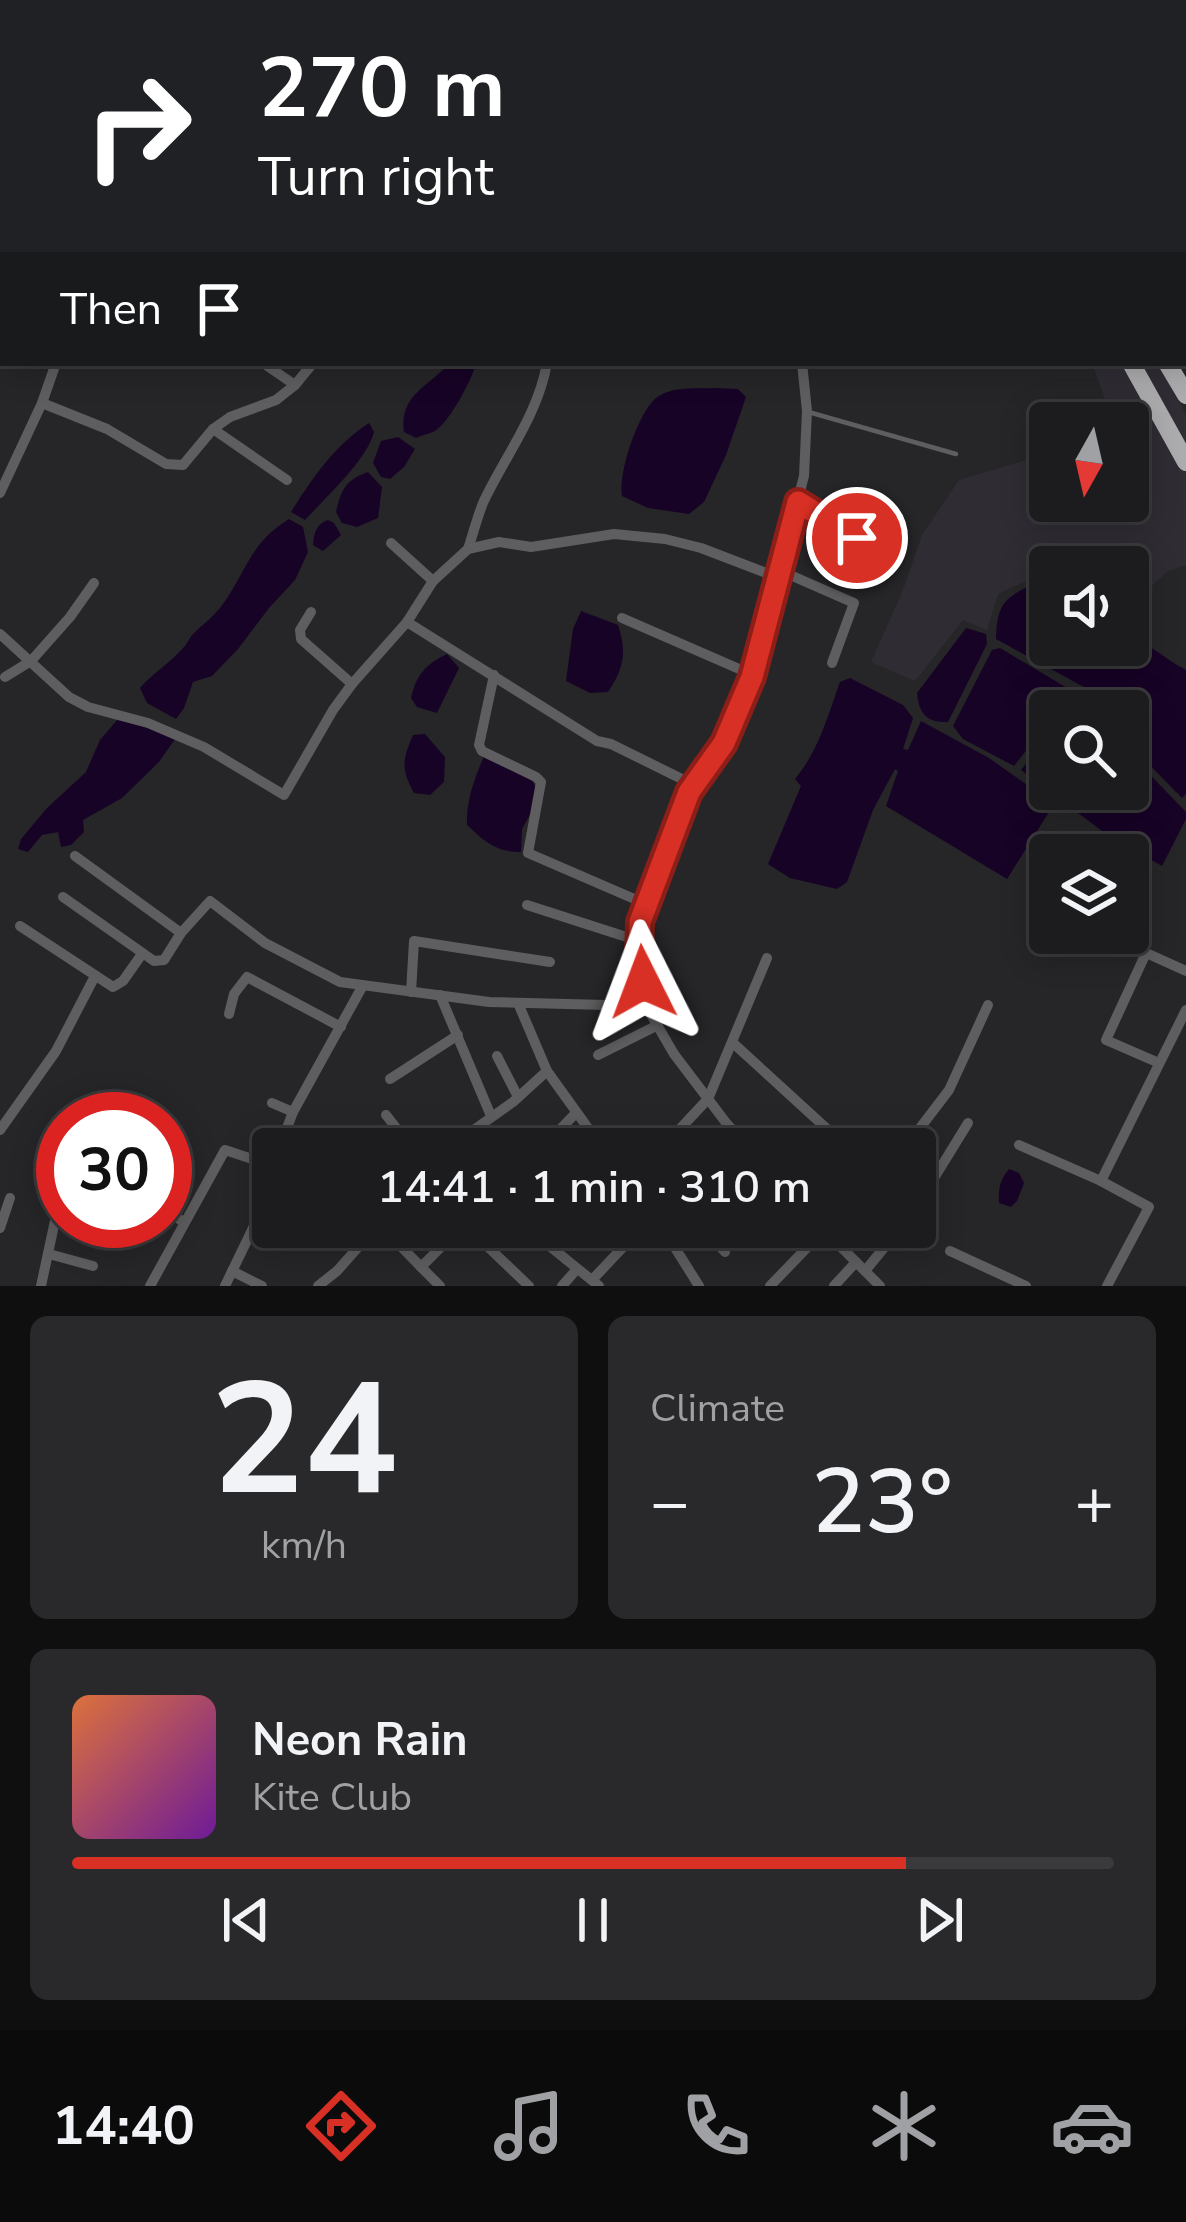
<!DOCTYPE html>
<meta charset="utf-8">
<style>
:root{--surface:#1c1c1e;--page:#29292b;--text:#f1f3f6;--muted:#a0a1a4;--line:#3a3a3c;--accent:#d93025}
body{margin:0;font-family:"Nunito Sans",sans-serif;background:var(--page);color:var(--text);height:100vh;display:flex;flex-direction:column;font-size:45px;white-space:nowrap}
*{box-sizing:border-box;margin:0}
p{font-size:39px;color:var(--muted)}
.icon{flex:none;width:66px;height:66px;fill:none;stroke:currentColor;stroke-width:2;stroke-linecap:round;stroke-linejoin:round}
.map{position:relative;height:1286px;overflow:hidden}
.side{display:flex;flex-direction:column;gap:30px;padding:30px;background:#0f0f10;flex:1}
.side>*{flex:none}
.top-card{position:absolute;left:0px;top:0px;width:1188px;height:366px;box-shadow:0 6px 30px #0003,0 0 0 3px var(--line);background:#202124;color:#fff;overflow:hidden}
.needle{width:78px;rotate:188deg}
.tools{position:absolute;left:1029px;top:402px;display:grid;gap:24px}
.tools a{display:grid;place-items:center;width:120px;height:120px;border-radius:12px;background:var(--surface);box-shadow:0 6px 30px #0003,0 0 0 3px var(--line);font-size:60px}
.speed{position:absolute;left:36px;top:1092px;display:flex;gap:24px;font-size:60px;font-weight:700;text-align:center}
.speed>*{display:grid;place-content:center;width:156px;height:156px;border-radius:50%;background:var(--surface);box-shadow:0 6px 30px #0003,0 0 0 3px var(--line);line-height:1}
.speed .limit{border:18px solid #d22;background:#fff;color:#111}
.pin{position:absolute;display:grid;place-items:center;width:102px;height:102px;color:#fff;margin:-51px;border:6px solid #fff;border-radius:50%;box-shadow:0 3px 12px #0007}
.me{position:absolute;width:132px;margin:-66px;rotate:357deg;stroke-linejoin:round;filter:drop-shadow(0 0 9px #0008)}
.turn{display:flex;align-items:center;gap:42px;height:252px;padding:0 60px;font-size:54px}
.turn .icon{width:156px;height:156px;stroke-width:2.5}
.turn b{display:block;font-size:84px;line-height:102px}
.then{display:flex;align-items:center;height:114px;padding:0 60px;background:#0003;gap:24px;font-size:45px}
.big{font-size:90px;font-weight:600;line-height:1.1}
.side .card{flex:1;display:flex;flex-direction:column;justify-content:center;gap:18px;min-width:0;padding:0 42px;border-radius:18px;background:var(--page)}
.side .dial{align-items:center;gap:0}
.dial b{font-size:156px;line-height:1}
.song{display:flex;align-items:center;gap:36px}
.cover{width:144px;height:144px;border-radius:18px;background:linear-gradient(135deg,hsl(20 70% 55%),hsl(280 70% 35%))}
.played{height:12px;border-radius:6px;background:linear-gradient(90deg,var(--accent) 80%,var(--line) 80%)}
.keys{display:flex;justify-content:space-around;direction:ltr}
.heat{display:flex;justify-content:space-between;align-items:center;font-size:66px;direction:ltr}
.side .tiles{flex:1;display:grid;gap:30px;grid-template-columns:1fr 1fr}
.card:last-child{grid-column:span 2}
.trip{position:absolute;left:252px;top:1128px;width:684px;height:120px;border-radius:12px;background:var(--surface);box-shadow:0 6px 30px #0003,0 0 0 3px var(--line);font-weight:600;line-height:120px;text-align:center}
.dock{display:flex;height:192px;justify-content:space-around;align-items:center;background:#0b0b0c;color:var(--muted)}
.dock .icon{width:84px;height:84px}
.dock .current{color:var(--accent)}
.dock b{font-size:54px;color:var(--text)}
.map>svg:first-child{display:block}
.built{fill:#302c34}
.water{fill:#170326}
.lines{fill:none;stroke-linecap:round;stroke-linejoin:round}
.canal{stroke:#170326;stroke-width:14}
.lane{stroke:#5e5d5f;stroke-width:4.5}
.street{stroke:#5e5d5f;stroke-width:10}
.highway{stroke:#acabae;stroke-width:18}
.route-casing{stroke:#8d1f18;stroke-width:30}
.route{stroke:#d93025;stroke-width:21}
</style>
<div class="map">
<svg width="1186" height="1286" viewBox="0 0 1186 1286">
<rect width="100%" height="100%" fill="#262528"/>
<polygon class="built" points="1092,363 1158,363 1183,409 1186,416 1186,565 1168,571 1128,608 1128,567 1050,567 1050,580 1035,577 998,594 987,630 963,620 915,681 871,662 903,590 922,535 959,480 1050,453 1050,501 1128,501 1128,423 1100,423 1108,408"/>
<g class="water">
<path d="M450 363H476C472 380 450 421 435 431 429 434 422 435 416 438L404 432C399 395 428 387 450 363Z"/>
<path d="M713 388 738 389 746 397 726 455 704 502 689 514 648 508 622 496C618 473 638 413 656 398 671 386 695 389 713 388Z"/>
<path d="M369 423 374 432C367 460 325 498 305 520L291 512C313 477 334 446 369 423Z"/>
<polygon points="398,437 415,449 404,467 390,479 381,477 373,463 381,441"/>
<path d="M368 472 382 487 378 518 357 527 342 523 336 512C341 489 346 480 368 472Z"/>
<path d="M289 519 303 527 308 552 295 580 269 608 238 649 212 676 193 682 184 708 176 719 147 703 140 688C153 673 170 663 182 649 187 645 189 638 193 634 202 625 212 618 220 608 247 573 248 544 289 519Z"/>
<path d="M328 520 334 523 341 535 323 551 313 545C314 533 316 524 328 520Z"/>
<path d="M1037 582 1050 586V645H1128V635C1150 644 1165 659 1186 670V794L1182 798 1129 744 1128 711H1112L1084 687 996 639C997 602 1005 598 1037 582Z"/>
<path d="M581 611 618 625C627 652 624 668 608 692L590 693 566 681 573 629Z"/>
<path d="M966 628 986 634 987 644 948 722C926 723 919 713 917 693Z"/>
<polygon points="1000,648 1072,691 1057,711 1050,711 1050,720 1014,766 963,739 953,726 992,650"/>
<path d="M447 654 459 668 437 713 417 707 411 698C416 675 426 664 447 654Z"/>
<path d="M850 678 903 705 913 718 903 749 908 750 921 721 989 758 1054 804 1007 879 886 806 898 771 895 769 873 810 847 882 837 889 790 878 768 864 801 786 795 779C819 750 827 718 840 682Z"/>
<polygon points="118,719 139,721 175,739 159,762 122,798 83,820 84,832 71,845 61,847 58,832 42,835 28,852 18,849 21,839 47,808 86,772 100,740"/>
<polygon points="1050,733 1050,789 1128,789 1128,752 1186,812 1186,819 1162,866 1106,834 1021,770"/>
<path d="M425 734 445 757 444 782 430 795 414 793C401 769 402 760 413 735Z"/>
<path d="M485 754 530 776 536 788 532 811 522 829 521 852C496 852 485 842 467 825 466 800 475 777 485 754Z"/>
<path d="M1009 1169 1019 1173 1024 1183 1017 1201 1011 1207 999 1203C998 1189 1000 1180 1009 1169Z"/>
</g>
<g class="lines">
<polyline class="canal" points="925,0 928,3"/>
<polyline class="lane" points="812,413 956,454"/>
<g class="street">
<polyline points="478,0 483,3"/>
<polyline points="866,0 867,3"/>
<polyline points="539,3 541,0"/>
<polyline points="718,3 720,0"/>
<polyline points="1066,3 1067,0"/>
<polyline points="0,85 3,87"/>
<polyline points="1185,172 1186,170"/>
<polyline points="1185,243 1186,243"/>
<polyline points="1185,274 1186,271"/>
<polyline points="0,325 3,318"/>
<polyline points="263,363 295,385"/>
<polyline points="42,403 56,363"/>
<polyline points="213,429 287,480"/>
<polyline points="0,493 42,403 107,429 166,464 183,465 213,429 230,417 276,400 295,385 313,363"/>
<polyline points="798,502 857,538"/>
<polyline points="391,543 433,581"/>
<path d="M468 549C473 534 477 518 483 503 505 456 538 415 547 363"/>
<polyline points="781,571 854,603 832,663"/>
<polyline points="311,612 300,630 301,639 352,684"/>
<polyline points="622,618 753,675"/>
<polyline points="407,622 597,741 611,744 694,785"/>
<polyline points="0,634 69,697 88,707 148,723 204,747 284,795 333,710 352,684 407,622 433,581 468,549 499,542 531,547 614,534 665,539 701,548 779,578"/>
<polyline points="494,675 479,745 482,751 536,777 541,782 528,853 646,904"/>
<polyline points="5,677 31,661 70,617 94,583"/>
<polyline points="75,856 181,933 210,901 265,943 340,982 489,1002 646,1006"/>
<polyline points="63,897 154,961 164,960 181,933"/>
<polyline points="527,905 639,941"/>
<polyline points="20,926 113,987 123,981 142,954"/>
<polyline points="1102,933 1186,971"/>
<polyline points="1146,953 1106,1040 1159,1063"/>
<polyline points="411,992 414,941 550,962"/>
<polyline points="440,995 491,1116"/>
<polyline points="518,1003 547,1071 603,1149"/>
<polyline points="229,1014 234,994 247,977 341,1027"/>
<polyline points="733,1043 849,1149"/>
<polyline points="598,1055 658,1025"/>
<polyline points="497,1056 518,1097"/>
<polyline points="390,1079 458,1035"/>
<polyline points="272,1103 293,1112 362,987"/>
<polyline points="386,1115 413,1149"/>
<polyline points="0,1130 56,1051 95,976"/>
<polyline points="1019,1145 1101,1181 1149,1207 1107,1286"/>
<polyline points="279,1149 293,1112"/>
<polyline points="447,1149 513,1102 547,1071"/>
<polyline points="541,1149 575,1114"/>
<polyline points="661,1149 708,1099 767,958"/>
<polyline points="750,1149 727,1124 674,1054 646,1006 639,957 640,922 689,792 724,743 752,677 804,476 807,411 802,363"/>
<polyline points="904,1149 949,1090 988,1005"/>
<polyline points="1101,1181 1186,1010"/>
<polyline points="915,1209 968,1123"/>
<polyline points="165,1211 184,1222"/>
<polyline points="382,1227 421,1267"/>
<polyline points="467,1227 529,1286"/>
<polyline points="526,1227 599,1286"/>
<polyline points="662,1227 699,1286"/>
<polyline points="703,1227 725,1252"/>
<polyline points="821,1227 880,1286"/>
<polyline points="0,1228 10,1198"/>
<polyline points="838,1244 848,1227"/>
<polyline points="950,1251 1026,1286"/>
<polyline points="49,1254 93,1266"/>
<polyline points="232,1271 262,1286"/>
<polyline points="865,1271 901,1227"/>
<polyline points="592,1280 642,1227"/>
<polyline points="41,1286 59,1202"/>
<polyline points="150,1286 225,1150 273,1166"/>
<polyline points="225,1286 265,1203 273,1165"/>
<polyline points="318,1286 337,1271 376,1227"/>
<polyline points="440,1286 421,1267 461,1227"/>
<polyline points="562,1286 577,1269"/>
<polyline points="770,1286 824,1230"/>
<polyline points="834,1286 856,1262"/>
</g>
<g class="highway">
<polyline points="948,0 949,3"/>
<polyline points="978,0 980,3"/>
<polyline points="1131,363 1186,462"/>
<polyline points="1167,363 1186,395"/>
</g>
</g>
<g class="lines">
<defs>
<polyline id="route" points="643,982 639,957 640,922 689,792 724,743 752,677 798,502 857,538"/>
</defs>
<use href="#route" class="route-casing"/>
<use href="#route" class="route"/>
</g>
</svg>
<div class="tools">
<a><svg class="needle" viewBox="-14 -14 28 28"><path d="M0-13l5 13h-10z" fill="#e53935"/><path d="M0 13l5-13h-10z" fill="#a0a1a4"/></svg></a>
<a><svg class="icon" aria-label="sound" viewBox="0 0 24 24"><path d="M4 9h4l5-4v14l-5-4H4zM17 9q2 3 0 6"/></svg></a>
<a><svg class="icon" aria-label="search" viewBox="0 0 24 24"><circle cx="10" cy="10" r="6"/><path d="M15 15l6 6"/></svg></a>
<a><svg class="icon" aria-label="layers" viewBox="0 0 24 24"><path d="M12 4l9 5-9 5-9-5zM3 14l9 5 9-5"/></svg></a>
</div>
<div class="speed"><div class="limit">30</div></div>
<div class="pin" style="left:857px;top:538px;background:#d93025"><svg class="icon" aria-label="arrive" viewBox="0 0 24 24"><path d="M6 21V4h12l-3 4 3 4H6"/></svg></div>
<svg class="me" style="left:643px;top:982px" viewBox="-20 -20 40 40"><path d="M0-17L14 15 0 8-14 15z" fill="#d93025" stroke="#fff" stroke-width="4"/></svg>
<div class="trip">14:41 · 1 min · 310 m</div>
<div class="top-card">
<div class="turn"><svg class="icon" aria-label="right" viewBox="0 0 24 24"><path d="M7 20v-9h11M14 6l5 5-5 5"/></svg><div><b>270 m</b>Turn right</div></div>
<div class="then">Then<svg class="icon" aria-label="arrive" viewBox="0 0 24 24"><path d="M6 21V4h12l-3 4 3 4H6"/></svg></div>
</div>
</div>
<section class="side">
<div class="tiles">
<div class="card dial"><b>24</b><p>km/h</p></div>
<div class="card"><p>Climate</p>
<div class="heat"><a>−</a><b class="big">23°</b><a>+</a></div>
</div>
<div class="card">
<div class="song"><i class="cover"></i><div><b>Neon Rain</b><p>Kite Club</p></div></div>
<div class="played"></div>
<div class="keys"><svg class="icon" aria-label="previous" viewBox="0 0 24 24"><path d="M18 5L8 12l10 7zM5 5v14"/></svg><svg class="icon" aria-label="pause" viewBox="0 0 24 24"><path d="M8 5v14M16 5v14"/></svg><svg class="icon" aria-label="next" viewBox="0 0 24 24"><path d="M6 5l10 7-10 7zM19 5v14"/></svg></div>
</div>
</div>
</section>
<nav class="dock">
<b>14:40</b>
<svg class="icon current" aria-label="directions" viewBox="0 0 24 24"><path d="M12 3l9 9-9 9-9-9zM9 14v-3h6M13 9l2 2-2 2"/></svg>
<svg class="icon" aria-label="music" viewBox="0 0 24 24"><path d="M9 18V5l10-2v13"/><circle cx="6" cy="18" r="3"/><circle cx="16" cy="16" r="3"/></svg>
<svg class="icon" aria-label="phone" viewBox="0 0 24 24"><path d="M5 4h4l2 5-3 2q2 4 5 5l2-3 5 2v4C11 20 4 13 5 4z"/></svg>
<svg class="icon" aria-label="climate" viewBox="0 0 24 24"><path d="M12 3v18M4 7l16 10M4 17L20 7"/></svg>
<svg class="icon" aria-label="car" viewBox="0 0 24 24"><path d="M5 17H2v-5l4-1 3-4h7l3 4 3 1v5h-3M9 17h6M6 11h13"/><circle cx="7" cy="17" r="2"/><circle cx="17" cy="17" r="2"/></svg>
</nav>
